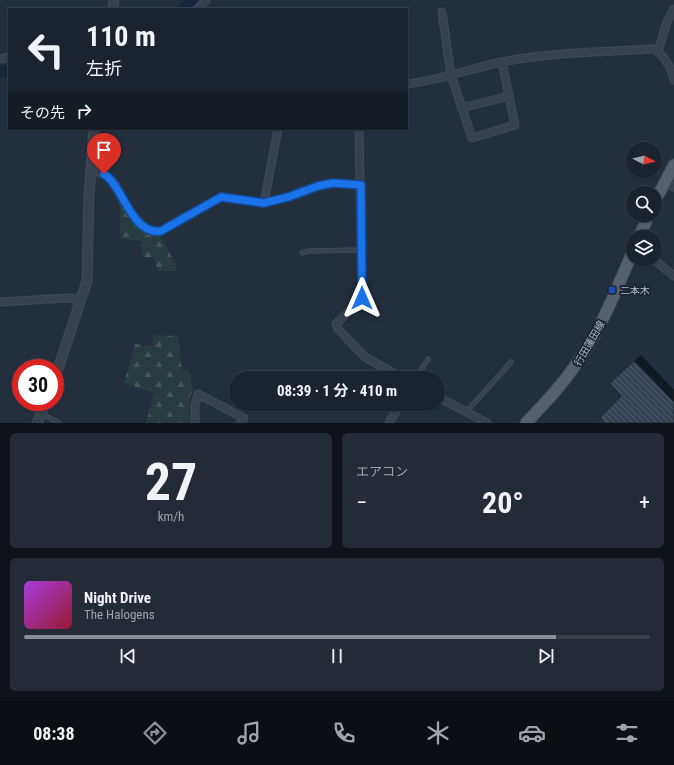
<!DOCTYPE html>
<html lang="ja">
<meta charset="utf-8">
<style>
:root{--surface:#1b232e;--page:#242b36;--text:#f1f3f6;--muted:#a0a4aa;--line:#39404a;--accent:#8c9099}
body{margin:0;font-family:"Roboto Condensed","Noto Sans JP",sans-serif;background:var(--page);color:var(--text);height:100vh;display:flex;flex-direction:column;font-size:15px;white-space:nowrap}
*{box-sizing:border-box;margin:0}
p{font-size:13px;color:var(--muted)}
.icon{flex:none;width:22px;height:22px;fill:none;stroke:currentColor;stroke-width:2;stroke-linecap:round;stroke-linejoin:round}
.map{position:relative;height:423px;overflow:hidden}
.panel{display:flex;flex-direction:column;gap:10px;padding:10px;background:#0f1319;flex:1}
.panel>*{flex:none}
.hud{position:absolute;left:8px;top:8px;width:400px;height:122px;border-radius:0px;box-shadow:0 1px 3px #0004,0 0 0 1px var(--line);background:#1b232e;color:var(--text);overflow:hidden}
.needle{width:26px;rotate:97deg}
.fabs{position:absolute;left:626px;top:142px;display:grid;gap:8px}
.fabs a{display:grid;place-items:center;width:36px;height:36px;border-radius:50%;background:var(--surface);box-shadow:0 1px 3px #0004,0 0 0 1px var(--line);font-size:20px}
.speed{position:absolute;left:12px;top:359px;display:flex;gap:8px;font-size:20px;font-weight:700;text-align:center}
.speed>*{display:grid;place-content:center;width:52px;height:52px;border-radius:50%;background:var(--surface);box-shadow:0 1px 3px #0004,0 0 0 1px var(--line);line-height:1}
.speed .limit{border:6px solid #d22;background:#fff;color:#111}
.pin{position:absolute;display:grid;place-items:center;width:34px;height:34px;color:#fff;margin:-41px -17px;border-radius:50% 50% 50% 0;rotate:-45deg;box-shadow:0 0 4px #0007}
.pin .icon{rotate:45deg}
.me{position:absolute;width:44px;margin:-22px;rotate:0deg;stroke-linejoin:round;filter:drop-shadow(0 0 3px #0008)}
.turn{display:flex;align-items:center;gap:14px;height:84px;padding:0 12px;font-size:18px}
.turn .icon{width:52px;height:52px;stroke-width:2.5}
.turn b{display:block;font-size:28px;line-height:34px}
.then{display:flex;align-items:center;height:38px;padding:0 12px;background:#0003;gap:8px;font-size:15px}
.big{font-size:30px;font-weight:700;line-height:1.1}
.panel .card{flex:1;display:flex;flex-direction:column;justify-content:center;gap:6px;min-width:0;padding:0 14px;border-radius:6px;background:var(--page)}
.panel .dial{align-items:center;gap:0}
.dial b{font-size:52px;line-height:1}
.song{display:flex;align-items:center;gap:12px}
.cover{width:48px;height:48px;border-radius:6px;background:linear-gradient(135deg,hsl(280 70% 55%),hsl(350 70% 35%))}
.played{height:4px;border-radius:2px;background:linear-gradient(90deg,var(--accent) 85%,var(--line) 85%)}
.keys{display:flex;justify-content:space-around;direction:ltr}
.heat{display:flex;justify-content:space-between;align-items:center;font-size:22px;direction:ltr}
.panel .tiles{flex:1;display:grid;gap:10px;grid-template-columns:1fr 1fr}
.card:last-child{grid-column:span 2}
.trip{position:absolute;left:229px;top:371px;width:216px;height:40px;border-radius:20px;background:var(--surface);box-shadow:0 1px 3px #0004,0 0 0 1px var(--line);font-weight:700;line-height:40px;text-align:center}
.tab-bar{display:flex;height:64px;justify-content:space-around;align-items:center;background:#0b0e12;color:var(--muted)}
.tab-bar .icon{width:28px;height:28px}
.tab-bar .active{color:var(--accent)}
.tab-bar b{font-size:18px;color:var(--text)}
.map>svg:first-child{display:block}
.forest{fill:url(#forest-firs)}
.shadow{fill:#0007}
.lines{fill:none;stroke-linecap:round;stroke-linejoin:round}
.river{stroke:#17263c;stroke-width:12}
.building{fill:url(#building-back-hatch);stroke:#1f2835}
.service-casing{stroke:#414a57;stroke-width:5.5}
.minor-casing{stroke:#414a57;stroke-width:9}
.tertiary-casing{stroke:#414a57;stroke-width:11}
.primary-casing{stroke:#414a57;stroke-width:13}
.service{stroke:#38414e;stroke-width:3.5}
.minor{stroke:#38414e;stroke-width:7}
.tertiary{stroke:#38414e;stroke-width:9}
.primary{stroke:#56606e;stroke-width:11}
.route-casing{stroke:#114b97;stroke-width:10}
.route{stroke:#1a73e8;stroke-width:7}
.transit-dot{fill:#1a4fb4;stroke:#1d2633;stroke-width:1.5}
.labels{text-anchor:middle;stroke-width:4;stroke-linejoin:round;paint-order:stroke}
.poi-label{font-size:10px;fill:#b4bcc9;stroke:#1d2633;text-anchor:start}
.street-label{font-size:10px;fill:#b4bcc9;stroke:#1d2633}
</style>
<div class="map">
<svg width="674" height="423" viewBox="0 0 674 423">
<defs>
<pattern id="forest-firs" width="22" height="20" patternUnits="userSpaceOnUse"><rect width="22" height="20" fill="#263c3f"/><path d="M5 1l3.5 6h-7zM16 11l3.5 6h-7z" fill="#435659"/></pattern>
<pattern id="building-back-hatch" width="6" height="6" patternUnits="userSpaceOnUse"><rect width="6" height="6" fill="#364354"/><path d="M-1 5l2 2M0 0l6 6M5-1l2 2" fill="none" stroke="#515c6b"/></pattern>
</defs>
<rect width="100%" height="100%" fill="#242f3e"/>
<g class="forest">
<path d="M120 204C131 219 139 236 160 235L176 265V271H158L154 258 142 257 141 241 120 239Z"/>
<polygon points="153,335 178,336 182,370 189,371 193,389 190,397 189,423 146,423 154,393 124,383 135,344 152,346"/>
</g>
<polygon class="shadow" points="641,355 674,390 674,423 606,423 622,396 617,377"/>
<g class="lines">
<g class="river">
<polyline points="184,9 193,0"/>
<polyline points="0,72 9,70"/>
</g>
</g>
<polygon class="building" points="634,361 674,402 674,423 605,423 600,418 621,396 610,383"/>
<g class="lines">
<defs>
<g id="service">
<polyline points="302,253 309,251 361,250"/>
<polyline points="416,378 428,359"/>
<polyline points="467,411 511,362"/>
<polyline points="42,414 59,423"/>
</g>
<g id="minor">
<polyline points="197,9 206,0"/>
<polyline points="442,12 451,75 472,138 515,125 502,62"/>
<polyline points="658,51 667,22 674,9"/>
<polyline points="0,59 9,57"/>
<path d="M407 84C440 80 469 69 502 62 551 52 602 52 653 49 664 54 672 69 674 80"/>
<polyline points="461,108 509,96"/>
<polyline points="359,129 362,298 336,324 338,329 365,357 402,378"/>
<polyline points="91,170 104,174 115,184 127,209 148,231 161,231 221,197 264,203 296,195 318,186 333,183 361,185"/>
<polyline points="664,183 674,187"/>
<polyline points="264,203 278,129"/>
<polyline points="653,259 674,276"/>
<polyline points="0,302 67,298 82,299"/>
<polyline points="438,397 487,423"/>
<polyline points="195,423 195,406 198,394 244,418 241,423"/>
<polyline points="389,423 400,404"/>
</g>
<g id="tertiary">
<polyline points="113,9 114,0"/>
<polyline points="55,378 87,281 89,196 94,129"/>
<polyline points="37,423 46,402"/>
</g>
<g id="primary">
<polyline points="655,201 674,165"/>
<polyline points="639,237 649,215"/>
<path d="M526 423C545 403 564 383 579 360 602 327 617 288 633 251"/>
</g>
</defs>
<use href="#service" class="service-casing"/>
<use href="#minor" class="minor-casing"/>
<use href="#tertiary" class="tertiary-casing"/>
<use href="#primary" class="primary-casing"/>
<use href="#service" class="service"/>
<use href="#minor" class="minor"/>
<use href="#tertiary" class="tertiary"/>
<use href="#primary" class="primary"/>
</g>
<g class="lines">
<defs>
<path id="route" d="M104 174C124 187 131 235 161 231L221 197 264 203 288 197 318 186 333 183 361 185 362 298"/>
</defs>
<use href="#route" class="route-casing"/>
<use href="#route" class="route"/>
</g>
<rect class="transit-dot" x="608" y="286" width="8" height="8" rx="2"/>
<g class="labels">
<g class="poi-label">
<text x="620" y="294">二本木</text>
</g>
<g class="street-label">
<text transform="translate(589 343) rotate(-60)" y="4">行田蓮田線</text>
</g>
</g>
</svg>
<div class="fabs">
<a><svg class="needle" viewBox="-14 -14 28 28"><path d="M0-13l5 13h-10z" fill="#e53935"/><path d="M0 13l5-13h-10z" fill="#a0a4aa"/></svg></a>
<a><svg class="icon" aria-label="search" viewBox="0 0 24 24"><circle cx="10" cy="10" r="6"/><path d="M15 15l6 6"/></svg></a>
<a><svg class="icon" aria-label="layers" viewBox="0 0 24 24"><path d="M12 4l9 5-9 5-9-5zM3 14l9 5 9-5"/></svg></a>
</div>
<div class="speed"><div class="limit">30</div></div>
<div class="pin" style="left:104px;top:174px;background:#d93025"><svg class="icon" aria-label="arrive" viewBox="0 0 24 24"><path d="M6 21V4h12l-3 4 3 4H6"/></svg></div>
<svg class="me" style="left:362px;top:298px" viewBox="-20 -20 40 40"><path d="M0-17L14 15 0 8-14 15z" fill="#1a73e8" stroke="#fff" stroke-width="4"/></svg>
<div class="trip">08:39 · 1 分 · 410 m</div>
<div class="hud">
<div class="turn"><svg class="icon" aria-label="left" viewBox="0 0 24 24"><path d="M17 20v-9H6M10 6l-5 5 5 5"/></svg><div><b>110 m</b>左折</div></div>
<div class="then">その先<svg class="icon" aria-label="right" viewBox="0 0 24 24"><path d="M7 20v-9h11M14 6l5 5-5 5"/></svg></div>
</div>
</div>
<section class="panel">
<div class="tiles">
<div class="card dial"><b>27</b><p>km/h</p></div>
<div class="card"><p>エアコン</p>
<div class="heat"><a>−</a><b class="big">20°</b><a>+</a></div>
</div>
<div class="card">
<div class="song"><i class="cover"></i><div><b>Night Drive</b><p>The Halogens</p></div></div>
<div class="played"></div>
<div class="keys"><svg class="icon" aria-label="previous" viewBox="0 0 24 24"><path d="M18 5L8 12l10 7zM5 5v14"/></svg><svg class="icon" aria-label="pause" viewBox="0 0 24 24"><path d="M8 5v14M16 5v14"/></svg><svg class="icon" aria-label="next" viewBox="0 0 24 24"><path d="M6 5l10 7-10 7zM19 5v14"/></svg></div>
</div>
</div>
</section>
<nav class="tab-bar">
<b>08:38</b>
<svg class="icon active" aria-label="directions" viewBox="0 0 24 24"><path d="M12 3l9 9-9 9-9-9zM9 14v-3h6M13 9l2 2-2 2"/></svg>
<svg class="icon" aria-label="music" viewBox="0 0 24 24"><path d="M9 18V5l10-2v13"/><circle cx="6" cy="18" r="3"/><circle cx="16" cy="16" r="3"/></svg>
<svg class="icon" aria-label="phone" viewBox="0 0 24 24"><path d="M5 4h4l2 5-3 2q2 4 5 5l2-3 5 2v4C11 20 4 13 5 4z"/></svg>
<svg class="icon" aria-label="climate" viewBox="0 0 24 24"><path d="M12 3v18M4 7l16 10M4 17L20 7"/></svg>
<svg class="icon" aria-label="car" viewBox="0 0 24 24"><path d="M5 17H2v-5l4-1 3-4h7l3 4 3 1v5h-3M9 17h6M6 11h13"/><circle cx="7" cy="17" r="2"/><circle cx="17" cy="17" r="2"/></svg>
<svg class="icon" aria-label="filters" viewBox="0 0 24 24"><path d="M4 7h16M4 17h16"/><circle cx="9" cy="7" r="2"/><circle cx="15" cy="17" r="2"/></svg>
</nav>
